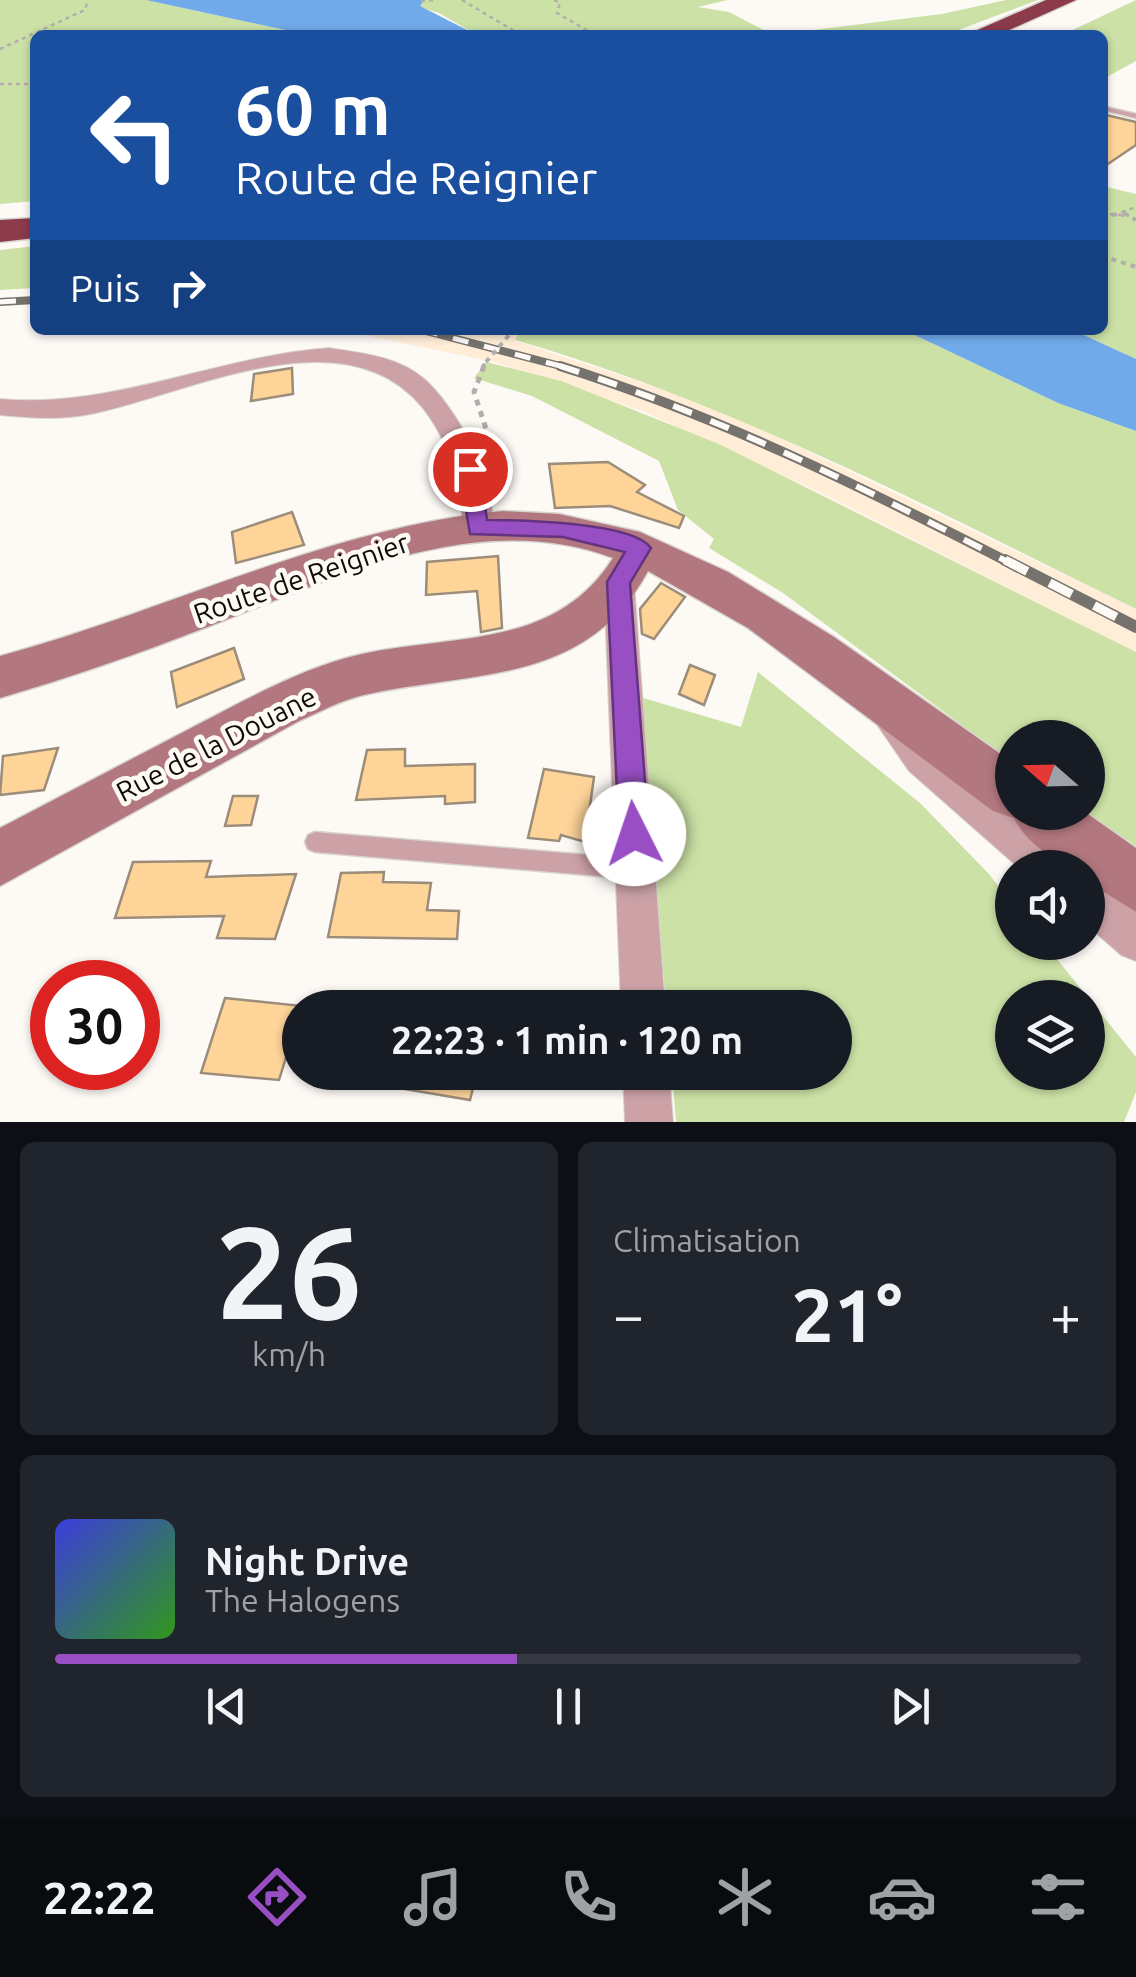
<!DOCTYPE html>
<html lang="fr">
<meta charset="utf-8">
<style>
:root{--surface:#171b24;--page:#20242c;--text:#f1f3f6;--muted:#9ea1a6;--line:#363941;--accent:#984fc3}
body{margin:0;font-family:Ubuntu,sans-serif;background:var(--page);color:var(--text);height:100vh;display:flex;flex-direction:column;font-size:38px;white-space:nowrap}
*{box-sizing:border-box;margin:0}
p{font-size:32px;color:var(--muted)}
.icon{flex:none;width:55px;height:55px;fill:none;stroke:currentColor;stroke-width:2;stroke-linecap:round;stroke-linejoin:round}
.map{position:relative;height:1122px;overflow:hidden}
.sheet{display:flex;flex-direction:column;gap:20px;padding:20px;background:#0d0f14;flex:1}
.sheet>*{flex:none}
.hud{position:absolute;left:30px;top:30px;width:1078px;height:305px;border-radius:15px;box-shadow:0 2px 8px #0004;background:#1a4fa0;color:#fff;overflow:hidden}
.needle{width:65px;rotate:290deg}
.controls{position:absolute;left:995px;top:720px;display:grid;gap:20px}
.controls a{display:grid;place-items:center;width:110px;height:110px;border-radius:50%;background:var(--surface);box-shadow:0 2px 8px #0004;font-size:50px}
.speed{position:absolute;left:30px;top:960px;display:flex;gap:20px;font-size:50px;font-weight:700;text-align:center}
.speed>*{display:grid;place-content:center;width:130px;height:130px;border-radius:50%;background:var(--surface);box-shadow:0 2px 8px #0004;line-height:1}
.speed .limit{border:15px solid #d22;background:#fff;color:#111}
.pin{position:absolute;display:grid;place-items:center;width:85px;height:85px;color:#fff;margin:-42px;border:5px solid #fff;border-radius:50%;box-shadow:0 2px 10px #0007}
.me{position:absolute;width:110px;margin:-55px;rotate:356deg;stroke-linejoin:round;filter:drop-shadow(0 0 8px #0008)}
.turn{display:flex;align-items:center;gap:35px;height:210px;padding:0 40px;font-size:45px}
.turn .icon{width:130px;height:130px;stroke-width:2.5}
.turn b{display:block;font-size:70px;line-height:85px}
.then{display:flex;align-items:center;height:95px;padding:0 40px;background:#0003;gap:20px;font-size:38px}
.big{font-size:75px;font-weight:700;line-height:1.1}
.sheet .card{flex:1;display:flex;flex-direction:column;justify-content:center;gap:15px;min-width:0;padding:0 35px;border-radius:15px;background:var(--page)}
.sheet .dial{align-items:center;gap:0}
.dial b{font-size:130px;line-height:1}
.song{display:flex;align-items:center;gap:30px}
.cover{width:120px;height:120px;border-radius:15px;background:linear-gradient(135deg,hsl(240 70% 55%),hsl(110 70% 35%))}
.played{height:10px;border-radius:5px;background:linear-gradient(90deg,var(--accent) 45%,var(--line) 45%)}
.keys{display:flex;justify-content:space-around;direction:ltr}
.heat{display:flex;justify-content:space-between;align-items:center;font-size:55px;direction:ltr}
.sheet .tiles{flex:1;display:grid;gap:20px;grid-template-columns:1fr 1fr}
.card:last-child{grid-column:span 2}
.trip{position:absolute;left:282px;top:990px;width:570px;height:100px;border-radius:50px;background:var(--surface);box-shadow:0 2px 8px #0004;font-weight:700;line-height:100px;text-align:center}
.tab-bar{display:flex;height:160px;justify-content:space-around;align-items:center;background:#090b0e;color:var(--muted)}
.tab-bar .icon{width:70px;height:70px}
.tab-bar .current{color:var(--accent)}
.tab-bar b{font-size:45px;color:var(--text)}
.map>svg:first-child{display:block}
.built{fill:#ffedd8}
.green{fill:#cbe1a5;fill-rule:evenodd}
.water{fill:#71aaea}
.building{fill:#fed499;stroke:#9b8d7a;stroke-width:2.5}
.lines{fill:none;stroke-linecap:round;stroke-linejoin:round}
.service-casing{stroke:#d7d4cf;stroke-width:3}
.minor-casing{stroke:#d7d4cf;stroke-width:2}
.secondary-casing{stroke:#d7d4cf;stroke-width:3}
.motorway-casing{stroke:#d7d4cf;stroke-width:3}
.path-far2{stroke:#b2afaa;stroke-width:2.5;stroke-dasharray:4 4;stroke-linecap:butt}
.path-far1{stroke:#b2afaa;stroke-width:4;stroke-dasharray:5 5;stroke-linecap:butt}
.path{stroke:#b2afaa;stroke-width:5;stroke-dasharray:6 6;stroke-linecap:butt}
.service{fill:#cca2a7;fill-rule:evenodd}
.minor{fill:#cca2a7;fill-rule:evenodd}
.secondary{fill:#b2777f;fill-rule:evenodd}
.motorway{fill:#8b3b4a;fill-rule:evenodd}
.rail-far2-casing{stroke:#76726d;stroke-width:8}
.rail-far1-casing{stroke:#76726d;stroke-width:10}
.rail-casing{stroke:#76726d;stroke-width:12}
.rail-far2{stroke:#fdfaf6;stroke-width:5;stroke-dasharray:16;stroke-linecap:butt}
.rail-far1{stroke:#fdfaf6;stroke-width:6;stroke-dasharray:20;stroke-linecap:butt}
.rail{stroke:#fdfaf6;stroke-width:9;stroke-dasharray:25;stroke-linecap:butt}
.path-bridge{stroke:#b2afaa;stroke-width:4;stroke-dasharray:5 5;stroke-linecap:butt}
.route{fill:#984fc3;stroke:#63337f;stroke-width:2.5}
.labels{text-anchor:middle;stroke-width:9;stroke-linejoin:round;paint-order:stroke}
.street-label{font-size:28px;fill:#100b05;stroke:#fdfaf6}
</style>
<div class="map">
<svg width="1136" height="1122" viewBox="0 0 1136 1122">
<rect width="100%" height="100%" fill="#fdfaf6"/>
<polygon class="built" points="340,330 499,330 519,336 516,341 714,406 1136,609 1136,652 821,493 642,411 494,362"/>
<g class="green">
<polygon points="0,0 146,0 308,35 35,35 35,201 0,204"/>
<polygon points="396,0 728,0 698,7 729,12 773,35 942,14 1006,0 1038,0 945,35 477,35 439,13"/>
<polygon points="1136,0 1136,61 1103,79 1102,35 1062,35"/>
<polygon points="1103,186 1136,194 1136,359 1073,330 1102,330"/>
<polygon points="35,246 35,288 0,290 0,250"/>
<path d="M499 330H904L1058 403 1136 431V609C932 509 733 403 515 340L518 335Z"/>
<polygon points="486,362 561,381 719,444 1136,652 1136,846 1087,813 1088,738 1012,738 1012,762 783,593 709,548 714,539 678,510 659,461 532,396 474,378"/>
<path d="M758 672 920 803 989 874 1012 904V942L1044 943 1136 1057V1092L1124 1122H676L672 1073 835 1072V1008L666 1007 640 697 741 727ZM1012 998H1088V1072H1012Z"/>
</g>
<g class="water">
<polygon points="146,0 424,0 420,6 477,35 308,35"/>
<polygon points="904,330 1073,330 1136,359 1136,431 1058,403"/>
</g>
<g class="building">
<polygon points="1102,114 1136,122 1136,145 1102,168"/>
<polygon points="292,368 293,394 251,401 254,374"/>
<polygon points="608,462 645,485 637,492 684,516 679,528 610,506 555,508 549,464"/>
<polygon points="292,512 304,545 236,563 232,532"/>
<polygon points="498,556 502,628 481,632 477,591 426,595 427,562"/>
<polygon points="661,583 685,597 654,639 642,634 640,609"/>
<polygon points="234,648 244,679 177,707 171,672"/>
<polygon points="690,665 715,675 704,705 679,694"/>
<polygon points="58,748 44,790 0,795 3,756"/>
<polygon points="405,749 405,766 475,764 475,802 445,804 445,796 356,800 367,750"/>
<polygon points="544,769 594,777 585,842 561,835 559,841 528,838"/>
<polygon points="233,796 258,796 251,825 225,826"/>
<polygon points="211,861 206,877 296,874 275,939 217,938 224,916 115,918 133,862"/>
<polygon points="384,872 383,882 431,883 427,910 459,911 457,939 328,937 341,873"/>
<polygon points="225,998 302,1006 279,1080 201,1073"/>
<polygon points="388,1072 477,1072 470,1100 387,1086"/>
</g>
<g class="lines">
<defs>
<g id="service">
<polygon points="1102,106 1136,114 1136,118 1102,110"/>
<polygon points="315,832 635,859 642,862 645,869 642,876 635,879 315,852 308,849 305,842 308,835"/>
</g>
<g id="minor">
<path d="M329 348C361 353 397 356 423 378 454 403 509 497 487 536H467L463 528C461 484 450 442 422 407 343 312 189 394 91 414 61 420 30 418 0 415V399C113 409 217 356 329 348Z"/>
<polygon points="619,571 630,574 634,583 665,1008 621,1008 604,583 608,574"/>
<polygon points="896,710 909,715 935,747 1064,854 1070,868 1019,868 909,771 878,726 883,715"/>
<polygon points="1088,878 1136,912 1136,961 1121,955 1088,926"/>
<polygon points="623,1072 669,1072 673,1122 625,1122"/>
</g>
<path id="secondary" d="M503 511 559 514 640 532 728 572 834 637 1012 762V812H1085L1136 848V912L1088 882V868C1061 868 1025 843 1014 818L993 811 748 628 648 571C586 686 474 670 364 695 341 700 320 712 299 721L0 886V828C65 794 130 760 195 726 248 699 303 667 362 654 454 634 556 649 613 558 476 506 328 581 202 629 135 655 68 678 0 698V656C168 611 329 527 503 511Z"/>
<g id="motorway">
<polygon points="1046,0 1076,0 998,35 966,35"/>
<polygon points="35,218 35,238 0,242 0,220"/>
</g>
</defs>
<use href="#service" class="service-casing"/>
<use href="#minor" class="minor-casing"/>
<use href="#secondary" class="secondary-casing"/>
<use href="#motorway" class="motorway-casing"/>
<g class="path-far2">
<polyline points="462,0 521,35"/>
<polyline points="554,0 560,3 557,13 595,35"/>
<polyline points="421,1 436,0"/>
<polyline points="0,49 85,10 88,0"/>
<polyline points="0,84 35,84"/>
<polyline points="1102,214 1124,215"/>
<polyline points="1129,216 1122,212 1136,207"/>
</g>
<g class="path-far1">
<polyline points="1124,213 1136,220"/>
<polyline points="1102,214 1124,215"/>
<polyline points="1102,256 1136,267"/>
<polyline points="510,334 513,330"/>
<polyline points="482,368 486,362"/>
</g>
<polyline class="path" points="484,366 474,392 490,441"/>
<use href="#service" class="service"/>
<use href="#minor" class="minor"/>
<use href="#secondary" class="secondary"/>
<use href="#motorway" class="motorway"/>
<defs>
<g id="rail-far2">
<polyline points="0,302 35,300"/>
<polyline points="422,330 568,368"/>
</g>
<path id="rail-far1" d="M560 366C717 415 864 488 1010 563"/>
<polyline id="rail" points="1005,560 1136,627"/>
</defs>
<use href="#rail-far2" class="rail-far2-casing"/>
<use href="#rail-far1" class="rail-far1-casing"/>
<use href="#rail" class="rail-casing"/>
<use href="#rail-far2" class="rail-far2"/>
<use href="#rail-far1" class="rail-far1"/>
<use href="#rail" class="rail"/>
<polyline class="path-bridge" points="486,362 510,334"/>
</g>
<path class="route" d="M470 462 480 469 487 520C520 520 633 522 651 548L630 583 649 834 644 844 634 848 624 844 619 834 607 582 625 552 563 537 470 534 459 469Z"/>
<g class="labels">
<g class="street-label">
<text transform="translate(301 578) rotate(-19)" y="10">Route de Reignier</text>
<text transform="translate(216 744) rotate(-27)" y="10">Rue de la Douane</text>
</g>
</g>
</svg>
<div class="controls">
<a><svg class="needle" viewBox="-14 -14 28 28"><path d="M0-13l5 13h-10z" fill="#e53935"/><path d="M0 13l5-13h-10z" fill="#9ea1a6"/></svg></a>
<a><svg class="icon" aria-label="sound" viewBox="0 0 24 24"><path d="M4 9h4l5-4v14l-5-4H4zM17 9q2 3 0 6"/></svg></a>
<a><svg class="icon" aria-label="layers" viewBox="0 0 24 24"><path d="M12 4l9 5-9 5-9-5zM3 14l9 5 9-5"/></svg></a>
</div>
<div class="speed"><div class="limit">30</div></div>
<div class="pin" style="left:470px;top:469px;background:#d93025"><svg class="icon" aria-label="arrive" viewBox="0 0 24 24"><path d="M6 21V4h12l-3 4 3 4H6"/></svg></div>
<svg class="me" style="left:634px;top:834px" viewBox="-20 -20 40 40"><circle r="19" fill="#fff"/><path d="M0-13L10 11 0 6-10 11z" fill="#984fc3"/></svg>
<div class="trip">22:23 · 1 min · 120 m</div>
<div class="hud">
<div class="turn"><svg class="icon" aria-label="left" viewBox="0 0 24 24"><path d="M17 20v-9H6M10 6l-5 5 5 5"/></svg><div><b>60 m</b>Route de Reignier</div></div>
<div class="then">Puis<svg class="icon" aria-label="right" viewBox="0 0 24 24"><path d="M7 20v-9h11M14 6l5 5-5 5"/></svg></div>
</div>
</div>
<section class="sheet">
<div class="tiles">
<div class="card dial"><b>26</b><p>km/h</p></div>
<div class="card"><p>Climatisation</p>
<div class="heat"><a>−</a><b class="big">21°</b><a>+</a></div>
</div>
<div class="card">
<div class="song"><i class="cover"></i><div><b>Night Drive</b><p>The Halogens</p></div></div>
<div class="played"></div>
<div class="keys"><svg class="icon" aria-label="previous" viewBox="0 0 24 24"><path d="M18 5L8 12l10 7zM5 5v14"/></svg><svg class="icon" aria-label="pause" viewBox="0 0 24 24"><path d="M8 5v14M16 5v14"/></svg><svg class="icon" aria-label="next" viewBox="0 0 24 24"><path d="M6 5l10 7-10 7zM19 5v14"/></svg></div>
</div>
</div>
</section>
<nav class="tab-bar">
<b>22:22</b>
<svg class="icon current" aria-label="directions" viewBox="0 0 24 24"><path d="M12 3l9 9-9 9-9-9zM9 14v-3h6M13 9l2 2-2 2"/></svg>
<svg class="icon" aria-label="music" viewBox="0 0 24 24"><path d="M9 18V5l10-2v13"/><circle cx="6" cy="18" r="3"/><circle cx="16" cy="16" r="3"/></svg>
<svg class="icon" aria-label="phone" viewBox="0 0 24 24"><path d="M5 4h4l2 5-3 2q2 4 5 5l2-3 5 2v4C11 20 4 13 5 4z"/></svg>
<svg class="icon" aria-label="climate" viewBox="0 0 24 24"><path d="M12 3v18M4 7l16 10M4 17L20 7"/></svg>
<svg class="icon" aria-label="car" viewBox="0 0 24 24"><path d="M5 17H2v-5l4-1 3-4h7l3 4 3 1v5h-3M9 17h6M6 11h13"/><circle cx="7" cy="17" r="2"/><circle cx="17" cy="17" r="2"/></svg>
<svg class="icon" aria-label="filters" viewBox="0 0 24 24"><path d="M4 7h16M4 17h16"/><circle cx="9" cy="7" r="2"/><circle cx="15" cy="17" r="2"/></svg>
</nav>
